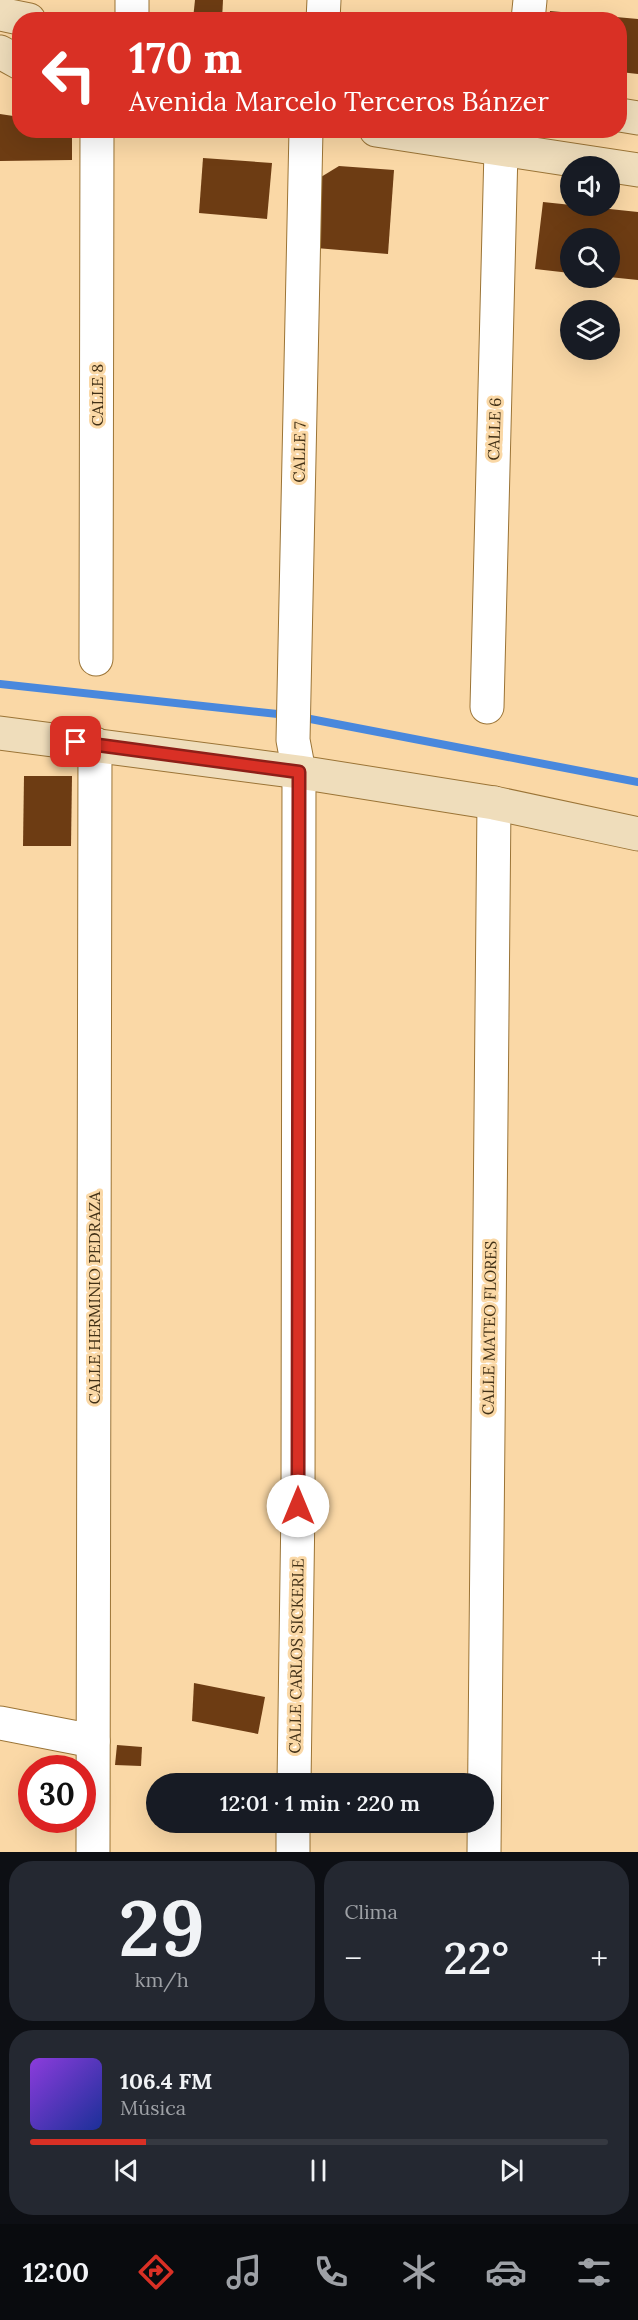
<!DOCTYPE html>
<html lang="es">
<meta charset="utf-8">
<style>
:root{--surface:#171b24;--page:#242831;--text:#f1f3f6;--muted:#9ea1a6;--line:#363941;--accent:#d93025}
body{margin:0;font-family:Lora,serif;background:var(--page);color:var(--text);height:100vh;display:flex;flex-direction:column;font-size:22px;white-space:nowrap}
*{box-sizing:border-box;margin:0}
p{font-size:20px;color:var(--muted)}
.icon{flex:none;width:33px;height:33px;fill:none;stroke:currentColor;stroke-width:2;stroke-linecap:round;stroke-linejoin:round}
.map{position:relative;height:1852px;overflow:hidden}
.details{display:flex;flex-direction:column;gap:9px;padding:9px;background:#0d0f14;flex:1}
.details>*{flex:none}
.hud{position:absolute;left:12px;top:12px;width:615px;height:126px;border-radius:24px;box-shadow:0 6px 24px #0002;background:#d93025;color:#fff;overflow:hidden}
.buttons{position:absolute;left:560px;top:156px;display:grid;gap:12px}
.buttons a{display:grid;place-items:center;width:60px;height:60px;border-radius:50%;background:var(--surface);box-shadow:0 6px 24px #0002;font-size:30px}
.speed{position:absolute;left:18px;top:1755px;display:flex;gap:12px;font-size:30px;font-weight:700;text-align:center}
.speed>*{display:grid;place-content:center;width:78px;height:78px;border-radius:50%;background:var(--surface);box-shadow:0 6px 24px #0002;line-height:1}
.speed .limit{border:9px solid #d22;background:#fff;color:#111}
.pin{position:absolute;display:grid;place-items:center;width:51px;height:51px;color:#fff;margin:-26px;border-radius:12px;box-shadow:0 3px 9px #0006}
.me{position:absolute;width:66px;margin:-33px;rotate:0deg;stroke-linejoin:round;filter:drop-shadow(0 0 4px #0008)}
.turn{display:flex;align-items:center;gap:21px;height:126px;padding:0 18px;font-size:27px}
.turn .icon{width:78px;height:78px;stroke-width:2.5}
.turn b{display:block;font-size:42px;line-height:51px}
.big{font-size:45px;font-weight:600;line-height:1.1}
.details .tile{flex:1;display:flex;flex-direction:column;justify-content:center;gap:9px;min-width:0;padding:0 21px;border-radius:24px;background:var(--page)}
.details .dial{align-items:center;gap:0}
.dial b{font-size:78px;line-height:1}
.song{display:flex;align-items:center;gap:18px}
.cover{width:72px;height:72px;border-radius:9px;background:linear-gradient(135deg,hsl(270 70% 55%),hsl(230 70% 35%))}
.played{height:6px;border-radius:3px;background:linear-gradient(90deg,var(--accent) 20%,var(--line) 20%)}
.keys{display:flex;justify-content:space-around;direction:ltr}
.heat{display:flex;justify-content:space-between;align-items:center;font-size:33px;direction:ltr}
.details .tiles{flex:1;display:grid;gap:9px;grid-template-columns:1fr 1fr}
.tile:last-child{grid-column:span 2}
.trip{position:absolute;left:146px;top:1773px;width:348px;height:60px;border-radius:30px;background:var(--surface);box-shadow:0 6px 24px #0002;font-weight:600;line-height:60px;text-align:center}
.menu{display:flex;height:96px;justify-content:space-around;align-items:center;background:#090b0e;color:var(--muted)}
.menu .icon{width:42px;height:42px}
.menu .current{color:var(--accent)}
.menu b{font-size:27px;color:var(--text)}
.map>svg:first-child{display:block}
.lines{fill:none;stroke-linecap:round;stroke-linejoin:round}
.stream{stroke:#4988dd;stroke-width:8}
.building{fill:#6d3c13}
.street-casing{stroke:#9b7436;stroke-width:35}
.secondary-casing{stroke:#9b7436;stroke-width:35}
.street{stroke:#fff;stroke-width:33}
.secondary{stroke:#efddbb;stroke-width:33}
.route-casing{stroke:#8d1f18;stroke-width:15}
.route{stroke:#d93025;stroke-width:10}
.labels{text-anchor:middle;stroke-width:6;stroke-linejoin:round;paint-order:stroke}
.street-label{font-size:16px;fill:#413016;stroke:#fad8a6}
</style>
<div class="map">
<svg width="638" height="1852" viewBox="0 0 638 1852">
<rect width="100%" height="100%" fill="#fad8a6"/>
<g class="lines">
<g class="stream">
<polyline points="0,684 287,715"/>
<polyline points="300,717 638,782"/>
</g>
</g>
<g class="building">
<polygon points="195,0 223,0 222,20 193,19"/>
<polygon points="550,11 638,19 638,74 620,72 620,20 549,20"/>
<polygon points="0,114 20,117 20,130 68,130 72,137 72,160 0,161"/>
<polygon points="203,158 272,163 267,219 199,213"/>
<polygon points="339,166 394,170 388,254 316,248 321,177"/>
<polygon points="543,202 638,212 638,280 609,277 609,238 570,238 570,273 535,269"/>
<polygon points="24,776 72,776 71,846 23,846"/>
<polygon points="194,1683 265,1697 258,1734 192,1721"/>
<polygon points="117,1745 142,1747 141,1766 115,1765"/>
</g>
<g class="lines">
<defs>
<g id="street">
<polyline points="132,0 132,20"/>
<polyline points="323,20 324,0"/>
<polyline points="528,20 530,0"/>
<polyline points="96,659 97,130"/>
<polyline points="487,707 501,150"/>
<polyline points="0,1723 93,1741"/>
<polyline points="294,1784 298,1506 299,772 293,740 306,130"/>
<polyline points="93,1852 95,744"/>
<polyline points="293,1852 293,1822"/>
<polyline points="484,1852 494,803"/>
</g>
<g id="secondary">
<polyline points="0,14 29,20"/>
<polyline points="0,52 20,63"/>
<polyline points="620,115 638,118"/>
<polyline points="376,130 638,170"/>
<polyline points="0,733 299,772 494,803 638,834"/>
</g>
</defs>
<use href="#street" class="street-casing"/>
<use href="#secondary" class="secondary-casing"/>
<use href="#street" class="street"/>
<use href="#secondary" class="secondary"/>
</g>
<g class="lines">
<defs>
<polyline id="route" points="76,742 299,772 298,1506"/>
</defs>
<use href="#route" class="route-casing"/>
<use href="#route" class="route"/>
</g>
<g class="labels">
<g class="street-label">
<text transform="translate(97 395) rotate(-90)" y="6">CALLE 8</text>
<text transform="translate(494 429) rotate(-88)" y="6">CALLE 6</text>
<text transform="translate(299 452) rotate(-89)" y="6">CALLE 7</text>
<text transform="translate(94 1298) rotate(-90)" y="6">CALLE HERMINIO PEDRAZA</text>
<text transform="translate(489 1328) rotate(-89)" y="6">CALLE MATEO FLORES</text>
<text transform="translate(296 1656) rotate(-89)" y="6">CALLE CARLOS SICKERLE</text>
</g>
</g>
</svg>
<div class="buttons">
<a><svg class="icon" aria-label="sound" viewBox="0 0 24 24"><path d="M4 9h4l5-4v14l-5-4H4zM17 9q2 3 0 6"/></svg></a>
<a><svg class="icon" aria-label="search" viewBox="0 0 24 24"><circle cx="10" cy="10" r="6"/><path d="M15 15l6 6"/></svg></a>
<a><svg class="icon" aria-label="layers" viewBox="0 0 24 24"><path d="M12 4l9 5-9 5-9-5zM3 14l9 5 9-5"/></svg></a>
</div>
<div class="speed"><div class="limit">30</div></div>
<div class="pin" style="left:76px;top:742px;background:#d93025"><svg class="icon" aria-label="arrive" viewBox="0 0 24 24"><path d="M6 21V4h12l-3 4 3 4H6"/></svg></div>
<svg class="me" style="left:298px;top:1506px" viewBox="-20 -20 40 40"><circle r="19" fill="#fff"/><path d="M0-13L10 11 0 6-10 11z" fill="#d93025"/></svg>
<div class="trip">12:01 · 1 min · 220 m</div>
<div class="hud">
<div class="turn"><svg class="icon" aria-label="left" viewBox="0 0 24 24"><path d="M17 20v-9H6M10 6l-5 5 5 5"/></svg><div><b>170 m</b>Avenida Marcelo Terceros Bánzer</div></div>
</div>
</div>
<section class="details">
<div class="tiles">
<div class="tile dial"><b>29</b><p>km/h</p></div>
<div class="tile"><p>Clima</p>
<div class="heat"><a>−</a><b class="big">22°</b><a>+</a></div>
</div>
<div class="tile">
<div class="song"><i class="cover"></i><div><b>106.4 FM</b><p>Música</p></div></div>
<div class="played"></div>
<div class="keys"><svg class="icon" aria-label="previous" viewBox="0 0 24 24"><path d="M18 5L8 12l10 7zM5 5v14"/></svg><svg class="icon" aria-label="pause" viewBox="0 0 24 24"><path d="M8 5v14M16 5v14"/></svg><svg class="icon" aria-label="next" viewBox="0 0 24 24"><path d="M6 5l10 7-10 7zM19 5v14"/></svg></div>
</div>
</div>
</section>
<nav class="menu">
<b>12:00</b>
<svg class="icon current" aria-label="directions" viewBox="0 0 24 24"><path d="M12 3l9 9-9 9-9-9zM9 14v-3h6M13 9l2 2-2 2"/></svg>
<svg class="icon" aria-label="music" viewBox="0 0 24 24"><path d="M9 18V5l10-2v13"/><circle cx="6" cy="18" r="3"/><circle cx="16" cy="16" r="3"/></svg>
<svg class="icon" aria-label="phone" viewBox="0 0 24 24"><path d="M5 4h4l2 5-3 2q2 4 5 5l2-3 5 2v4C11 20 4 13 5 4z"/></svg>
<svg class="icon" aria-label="climate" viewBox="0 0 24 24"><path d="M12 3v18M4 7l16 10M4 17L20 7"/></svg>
<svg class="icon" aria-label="car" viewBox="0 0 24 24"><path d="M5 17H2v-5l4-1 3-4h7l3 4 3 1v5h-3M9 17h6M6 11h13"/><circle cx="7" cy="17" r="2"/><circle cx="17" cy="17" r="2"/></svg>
<svg class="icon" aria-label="filters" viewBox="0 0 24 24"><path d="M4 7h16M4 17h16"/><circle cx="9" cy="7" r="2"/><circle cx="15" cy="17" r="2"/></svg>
</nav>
